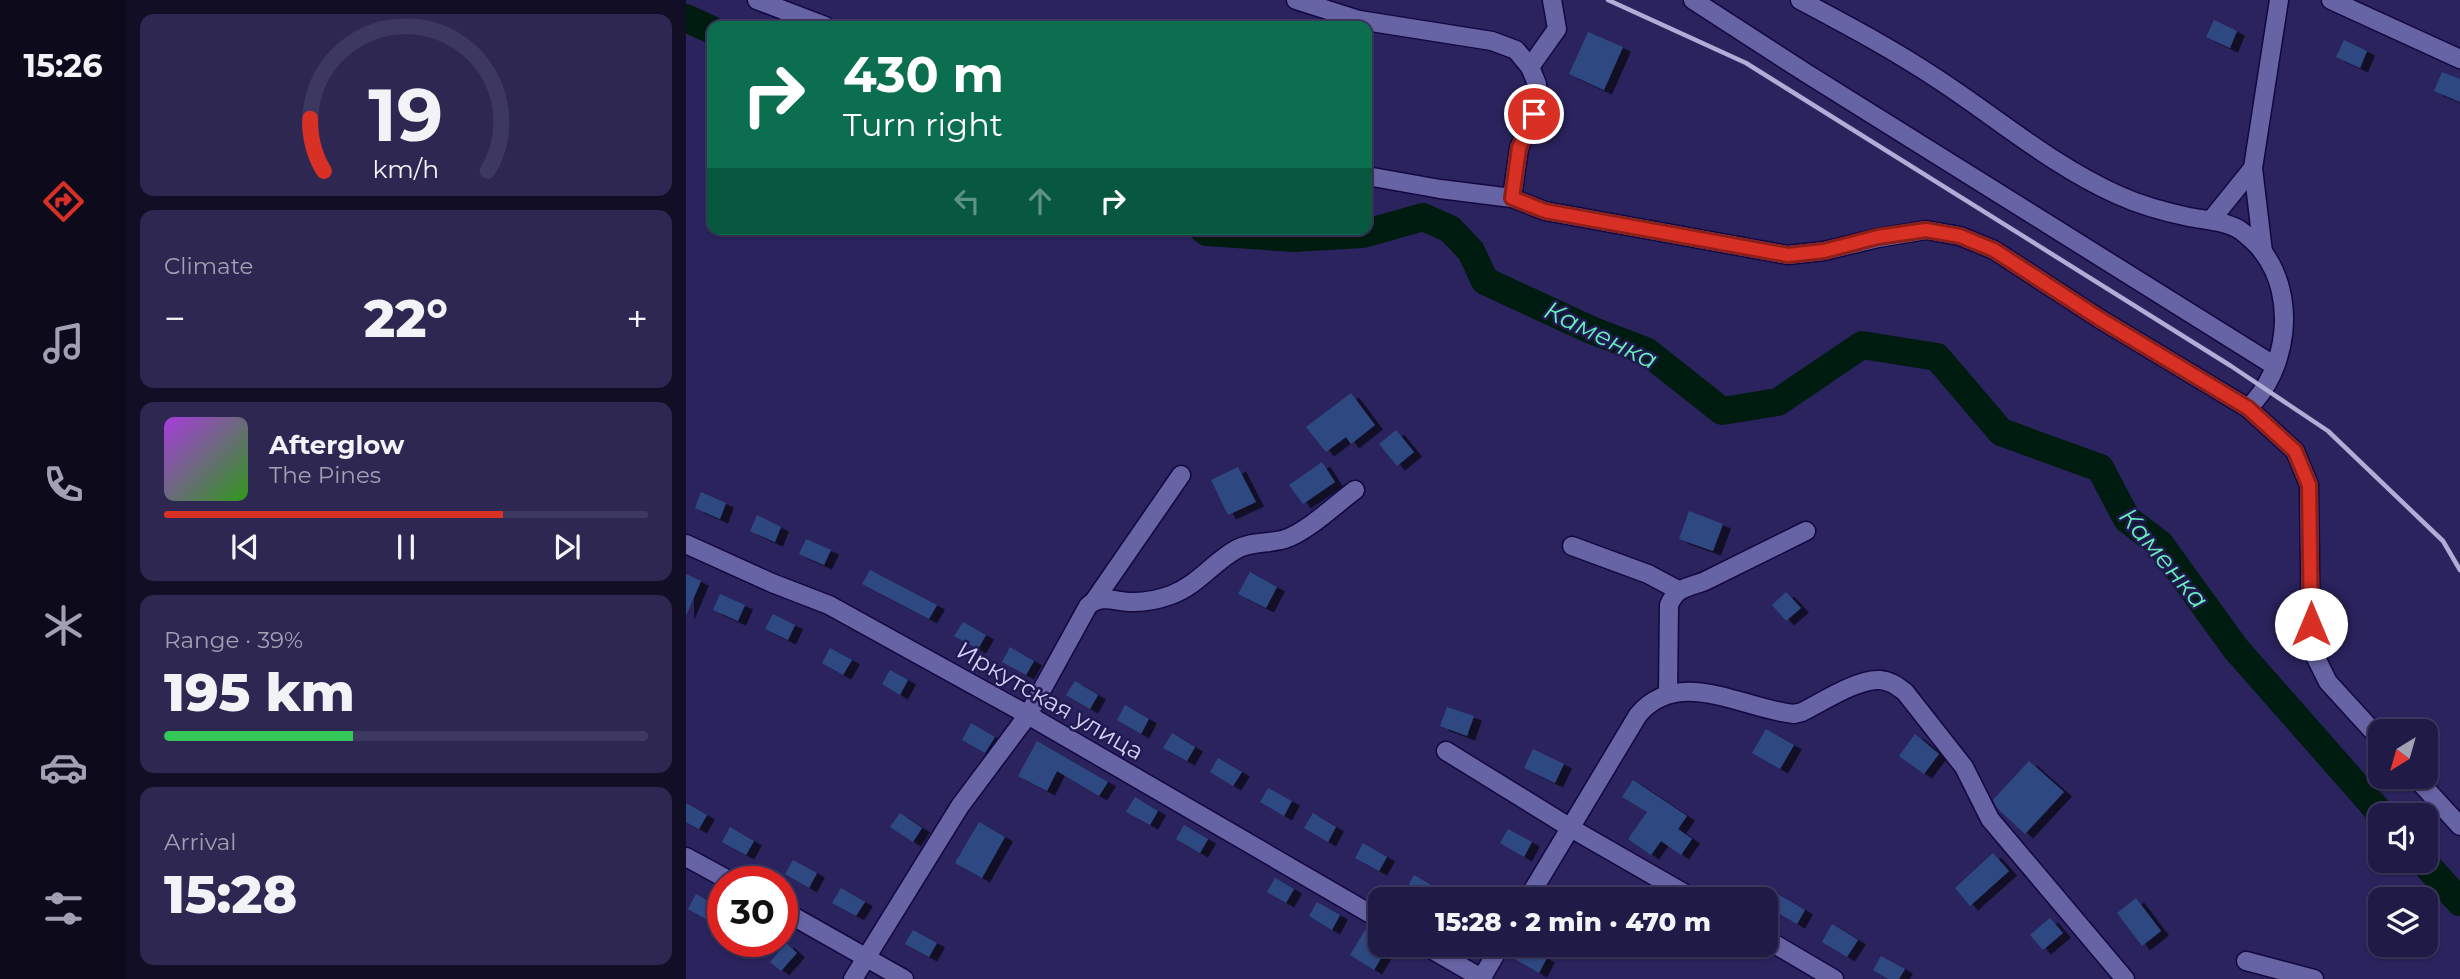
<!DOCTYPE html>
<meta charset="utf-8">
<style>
:root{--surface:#201a46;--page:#2d2751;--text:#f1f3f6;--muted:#a2a1b3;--line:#3d385f;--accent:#d93025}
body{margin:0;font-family:Montserrat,sans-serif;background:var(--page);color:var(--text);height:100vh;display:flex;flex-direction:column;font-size:26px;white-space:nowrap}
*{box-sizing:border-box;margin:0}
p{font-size:23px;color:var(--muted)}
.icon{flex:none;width:38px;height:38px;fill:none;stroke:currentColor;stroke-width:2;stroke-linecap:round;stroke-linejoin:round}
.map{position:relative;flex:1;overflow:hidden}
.side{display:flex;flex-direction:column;gap:14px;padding:14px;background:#120e26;width:560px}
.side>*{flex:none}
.guide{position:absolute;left:21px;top:21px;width:665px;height:214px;border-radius:14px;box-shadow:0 2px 5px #0004,0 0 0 2px var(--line);background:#0b6e4f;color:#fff;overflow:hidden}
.needle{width:46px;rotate:217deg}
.controls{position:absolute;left:1682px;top:719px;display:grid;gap:14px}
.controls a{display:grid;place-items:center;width:70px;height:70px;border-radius:14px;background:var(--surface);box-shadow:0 2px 5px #0004,0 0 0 2px var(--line);font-size:35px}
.speed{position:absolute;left:21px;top:866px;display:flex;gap:14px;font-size:35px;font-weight:700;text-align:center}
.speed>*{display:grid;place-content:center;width:91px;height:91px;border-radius:50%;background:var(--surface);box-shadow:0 2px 5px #0004,0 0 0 2px var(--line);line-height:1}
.speed .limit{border:10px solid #d22;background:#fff;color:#111}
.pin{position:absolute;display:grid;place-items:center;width:60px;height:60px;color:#fff;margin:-30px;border:4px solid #fff;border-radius:50%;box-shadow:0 2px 7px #0007}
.me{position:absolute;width:77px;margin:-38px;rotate:0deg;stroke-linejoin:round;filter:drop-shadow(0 0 5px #0008)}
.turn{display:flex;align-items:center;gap:24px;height:147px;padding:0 21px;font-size:32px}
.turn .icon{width:91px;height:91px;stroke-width:2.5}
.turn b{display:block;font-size:49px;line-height:60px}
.lanes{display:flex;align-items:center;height:66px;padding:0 21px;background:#0003;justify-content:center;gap:35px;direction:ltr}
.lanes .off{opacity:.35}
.big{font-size:52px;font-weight:800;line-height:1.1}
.side .widget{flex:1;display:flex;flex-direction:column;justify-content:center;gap:10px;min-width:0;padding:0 24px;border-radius:14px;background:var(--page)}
.side .dial{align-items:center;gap:0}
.dial svg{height:182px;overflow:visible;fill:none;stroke:var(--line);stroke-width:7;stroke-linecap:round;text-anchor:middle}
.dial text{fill:var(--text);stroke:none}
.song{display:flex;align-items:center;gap:21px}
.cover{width:84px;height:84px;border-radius:10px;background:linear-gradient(135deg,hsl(280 70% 55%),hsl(110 70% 35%))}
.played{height:7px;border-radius:4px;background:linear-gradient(90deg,var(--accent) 70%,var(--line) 70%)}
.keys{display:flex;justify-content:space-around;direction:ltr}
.heat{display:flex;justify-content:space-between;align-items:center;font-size:38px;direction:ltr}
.charge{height:10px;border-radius:5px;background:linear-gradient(90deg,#34c759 39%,var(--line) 0)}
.trip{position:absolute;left:682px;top:887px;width:410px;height:70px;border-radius:14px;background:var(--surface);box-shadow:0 2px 5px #0004,0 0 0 2px var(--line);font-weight:800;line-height:70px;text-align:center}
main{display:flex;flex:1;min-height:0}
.menu{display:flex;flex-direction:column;width:126px;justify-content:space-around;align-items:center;background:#0d0a1c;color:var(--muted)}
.menu .icon{width:49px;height:49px}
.menu .selected{color:var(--accent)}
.menu b{font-size:32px;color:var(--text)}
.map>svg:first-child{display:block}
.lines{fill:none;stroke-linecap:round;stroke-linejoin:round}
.river{stroke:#001c10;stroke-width:28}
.building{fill:#2f4981;filter:url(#shadow)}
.minor-casing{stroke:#140740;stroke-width:21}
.minor{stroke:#6664a4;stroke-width:18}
.rail{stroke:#afaed6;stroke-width:4.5}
.route-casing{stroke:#8d1f18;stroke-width:18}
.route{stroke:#d93025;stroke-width:12}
.labels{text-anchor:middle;stroke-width:5;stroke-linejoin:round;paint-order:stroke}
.street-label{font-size:24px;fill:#cecff3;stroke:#211951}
.water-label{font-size:26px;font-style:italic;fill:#65f0b8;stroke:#211951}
</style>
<main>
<nav class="menu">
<b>15:26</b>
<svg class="icon selected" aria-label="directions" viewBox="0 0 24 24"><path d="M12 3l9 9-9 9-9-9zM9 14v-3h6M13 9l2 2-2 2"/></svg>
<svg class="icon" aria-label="music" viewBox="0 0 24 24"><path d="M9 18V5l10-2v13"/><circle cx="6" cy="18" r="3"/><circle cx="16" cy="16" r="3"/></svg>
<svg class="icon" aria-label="phone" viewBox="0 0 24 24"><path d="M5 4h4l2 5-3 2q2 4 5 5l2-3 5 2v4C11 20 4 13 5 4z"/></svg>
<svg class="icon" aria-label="climate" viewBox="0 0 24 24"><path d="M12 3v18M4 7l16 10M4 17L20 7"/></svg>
<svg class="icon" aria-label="car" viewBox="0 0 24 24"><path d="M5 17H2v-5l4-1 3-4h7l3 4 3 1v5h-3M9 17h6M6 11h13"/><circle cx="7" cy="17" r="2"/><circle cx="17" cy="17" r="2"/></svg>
<svg class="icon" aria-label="filters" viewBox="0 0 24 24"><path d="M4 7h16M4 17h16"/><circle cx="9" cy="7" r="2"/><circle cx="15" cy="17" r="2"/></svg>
</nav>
<section class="side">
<div class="widget dial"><svg viewBox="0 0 100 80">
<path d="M14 69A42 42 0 1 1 86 69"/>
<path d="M14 69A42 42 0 0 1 8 46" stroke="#d93025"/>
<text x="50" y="56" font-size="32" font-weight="700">19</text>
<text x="50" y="72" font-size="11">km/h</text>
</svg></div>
<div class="widget"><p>Climate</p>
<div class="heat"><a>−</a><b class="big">22°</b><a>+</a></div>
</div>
<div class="widget">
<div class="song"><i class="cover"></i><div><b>Afterglow</b><p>The Pines</p></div></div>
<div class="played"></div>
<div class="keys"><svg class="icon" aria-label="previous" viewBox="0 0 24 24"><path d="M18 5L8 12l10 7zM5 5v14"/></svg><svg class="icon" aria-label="pause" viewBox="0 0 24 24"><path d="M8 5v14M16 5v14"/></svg><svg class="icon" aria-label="next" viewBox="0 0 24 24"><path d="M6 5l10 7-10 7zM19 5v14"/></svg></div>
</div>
<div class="widget"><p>Range · 39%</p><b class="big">195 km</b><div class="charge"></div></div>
<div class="widget"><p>Arrival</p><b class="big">15:28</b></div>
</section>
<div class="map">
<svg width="1774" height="979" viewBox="0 0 1774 979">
<defs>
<filter id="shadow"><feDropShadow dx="8" dy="4.5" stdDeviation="0" flood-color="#0009"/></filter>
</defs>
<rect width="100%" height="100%" fill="#2a235d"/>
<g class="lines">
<g class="river">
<polyline points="0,18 26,30"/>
<polyline points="517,229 521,232 607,238 677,234 737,217 764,229 785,251 799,281 905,330 960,351 1036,411 1092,402 1176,345 1251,357 1315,432 1414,468 1441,519 1474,544 1550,649 1697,816"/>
<polyline points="1737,861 1774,902"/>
</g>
</g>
<g class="building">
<polygon points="1528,20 1551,31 1544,48 1520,37"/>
<polygon points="902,32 937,47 918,90 883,74"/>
<polygon points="1658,40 1681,51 1674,68 1650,57"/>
<polygon points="1756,72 1774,79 1774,102 1748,91"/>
<polygon points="665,393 689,425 665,444 660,437 640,452 620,427"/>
<polygon points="710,430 728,452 711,466 693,444"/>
<polygon points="636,462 649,482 617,504 603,485"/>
<polygon points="552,467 570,502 542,515 525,480"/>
<polygon points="15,492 40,503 34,519 9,508"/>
<polygon points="1003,511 1037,524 1027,551 993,539"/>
<polygon points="71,515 95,527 89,542 64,531"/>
<polygon points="120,539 145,550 138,565 113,554"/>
<polygon points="184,570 251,605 243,619 176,584"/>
<polygon points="564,572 591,587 580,608 552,594"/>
<polygon points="0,574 15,581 0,616"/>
<polygon points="1100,592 1115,608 1100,621 1086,605"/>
<polygon points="34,594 59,605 52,621 27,610"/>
<polygon points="87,614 109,625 102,640 79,629"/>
<polygon points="277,622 300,635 292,649 268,636"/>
<polygon points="324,647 348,661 340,675 316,662"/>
<polygon points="144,648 166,660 157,675 136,663"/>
<polygon points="204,670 222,680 214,695 196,684"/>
<polygon points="389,681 412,695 404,709 380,695"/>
<polygon points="439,705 463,719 455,734 431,720"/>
<polygon points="761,707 788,716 781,736 754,726"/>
<polygon points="285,723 309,737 299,753 276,740"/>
<polygon points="1080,729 1108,745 1094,769 1066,753"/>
<polygon points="486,733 509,747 501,761 477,748"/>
<polygon points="1229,734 1253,754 1238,774 1213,756"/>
<polygon points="351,741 422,782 413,796 371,771 361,791 332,776"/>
<polygon points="847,749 878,764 869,783 838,768"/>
<polygon points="532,758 556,772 547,786 524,772"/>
<polygon points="1343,761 1378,792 1339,834 1311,808 1307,800"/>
<polygon points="947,780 1001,816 992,829 1006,839 995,855 975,841 965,855 942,839 961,812 936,797"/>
<polygon points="582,788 606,801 598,816 574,802"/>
<polygon points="449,797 472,811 464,825 440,812"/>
<polygon points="0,803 21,815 13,829 0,822"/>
<polygon points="214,813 236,828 227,842 204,827"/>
<polygon points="627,813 650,827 642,842 618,828"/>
<polygon points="293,822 319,837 296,878 269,863"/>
<polygon points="498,825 522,839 514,853 490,839"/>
<polygon points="44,827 68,841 60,855 36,842"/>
<polygon points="822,829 846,842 838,857 814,843"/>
<polygon points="677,843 701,857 693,871 669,858"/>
<polygon points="1307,853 1323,871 1284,906 1269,888"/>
<polygon points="107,860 131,873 123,888 99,874"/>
<polygon points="728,875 752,889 746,900 737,900 720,890"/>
<polygon points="589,878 608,889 600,903 581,892"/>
<polygon points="155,888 179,902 170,916 146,903"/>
<polygon points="1085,890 1119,910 1111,924 1080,906 1080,898"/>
<polygon points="10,894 34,908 25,922 2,909"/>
<polygon points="1450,898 1475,931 1456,946 1431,913"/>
<polygon points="631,902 654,915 646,930 623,916"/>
<polygon points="1364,918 1377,933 1357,950 1344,935"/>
<polygon points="1146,924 1172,940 1161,957 1136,942"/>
<polygon points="227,930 251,943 243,957 219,944"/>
<polygon points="679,930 695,940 695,945 703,945 688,970 664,955"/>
<polygon points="100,943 111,953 95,971 84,962"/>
<polygon points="838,945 861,958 853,973 829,959"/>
<polygon points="1195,956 1219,969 1213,979 1202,979 1187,970"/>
</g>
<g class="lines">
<defs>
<g id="minor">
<polyline points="71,0 139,26"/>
<polyline points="610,0 673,20 806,41 830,50 844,67 851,84 848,114 833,148 826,198"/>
<polyline points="1007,0 1120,73 1589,366"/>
<path d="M1114 0C1161 25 1208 50 1253 80 1311 118 1367 166 1432 195 1454 205 1479 212 1503 217 1519 220 1539 221 1554 230 1561 235 1572 245 1577 252 1611 297 1602 370 1562 408"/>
<polyline points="1645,0 1774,59"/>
<polyline points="844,67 871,29 866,0"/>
<polyline points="1567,168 1577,252"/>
<polyline points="681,176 754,189 826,198 859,211 1102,255 1138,251 1192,238 1240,230 1274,236 1308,250 1414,319 1562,408 1609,451 1623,485 1625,648 1642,682 1694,739"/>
<polyline points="1525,220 1567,168 1593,0"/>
<polyline points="0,544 86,583 143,605 342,715 695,920"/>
<polyline points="886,546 962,574 992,590"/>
<polyline points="408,601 495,475"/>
<path d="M982 693 983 605C990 588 1001 587 1017 582L1120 531"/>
<polyline points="760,751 883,827 1010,900"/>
<polyline points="1729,777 1774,826"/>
<polyline points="0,857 46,882"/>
<path d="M841 900 952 715C993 666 1057 709 1108 714L1116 712C1136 702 1173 678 1194 680 1205 681 1211 686 1219 692L1278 767 1304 819 1439 979"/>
<polyline points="96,910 218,979"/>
<polyline points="1080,939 1148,979"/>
<polyline points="738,945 797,979"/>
<polyline points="1560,961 1628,979"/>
<path d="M167 979 274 806 342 715 402 606C415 593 432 603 448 602 460 602 474 599 485 595 512 585 527 562 551 549 566 541 583 544 599 539 621 532 650 504 669 490"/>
<polyline points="795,979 815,945"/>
</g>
</defs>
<use href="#minor" class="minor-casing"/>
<use href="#minor" class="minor"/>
<polyline class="rail" points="922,0 1060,63 1545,366 1642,431 1757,541 1774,570"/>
</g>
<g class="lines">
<defs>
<polyline id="route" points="848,114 833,148 826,198 859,211 1102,255 1138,251 1192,237 1240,230 1274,236 1308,250 1414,319 1562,408 1609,451 1623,485 1625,624"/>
</defs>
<use href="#route" class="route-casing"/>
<use href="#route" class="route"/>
</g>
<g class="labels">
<g class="street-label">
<text transform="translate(364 701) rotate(30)" y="8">Иркутская улица</text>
</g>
<g class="water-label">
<text transform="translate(915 335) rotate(26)" y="9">Каменка</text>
<text transform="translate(1478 558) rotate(50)" y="9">Каменка</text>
</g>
</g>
</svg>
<div class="controls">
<a><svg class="needle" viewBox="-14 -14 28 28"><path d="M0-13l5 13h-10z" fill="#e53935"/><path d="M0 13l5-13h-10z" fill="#a2a1b3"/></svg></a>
<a><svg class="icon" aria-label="sound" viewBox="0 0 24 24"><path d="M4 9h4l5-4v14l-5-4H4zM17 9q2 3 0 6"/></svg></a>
<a><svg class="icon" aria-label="layers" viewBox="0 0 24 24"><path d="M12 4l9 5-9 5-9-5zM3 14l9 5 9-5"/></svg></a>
</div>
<div class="speed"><div class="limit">30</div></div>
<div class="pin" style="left:848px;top:114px;background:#d93025"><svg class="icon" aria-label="arrive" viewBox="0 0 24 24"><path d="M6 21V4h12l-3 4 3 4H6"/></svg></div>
<svg class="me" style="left:1625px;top:624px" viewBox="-20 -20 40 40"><circle r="19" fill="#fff"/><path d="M0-13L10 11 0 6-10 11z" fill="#d93025"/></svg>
<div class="trip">15:28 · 2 min · 470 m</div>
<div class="guide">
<div class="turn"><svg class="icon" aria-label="right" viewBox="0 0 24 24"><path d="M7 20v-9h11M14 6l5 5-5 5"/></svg><div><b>430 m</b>Turn right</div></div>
<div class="lanes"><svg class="icon off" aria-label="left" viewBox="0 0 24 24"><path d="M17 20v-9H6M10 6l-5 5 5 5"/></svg><svg class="icon off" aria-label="ahead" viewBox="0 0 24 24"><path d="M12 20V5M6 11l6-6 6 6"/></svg><svg class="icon" aria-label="right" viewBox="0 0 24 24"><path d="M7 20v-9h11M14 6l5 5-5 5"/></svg></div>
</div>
</div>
</main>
